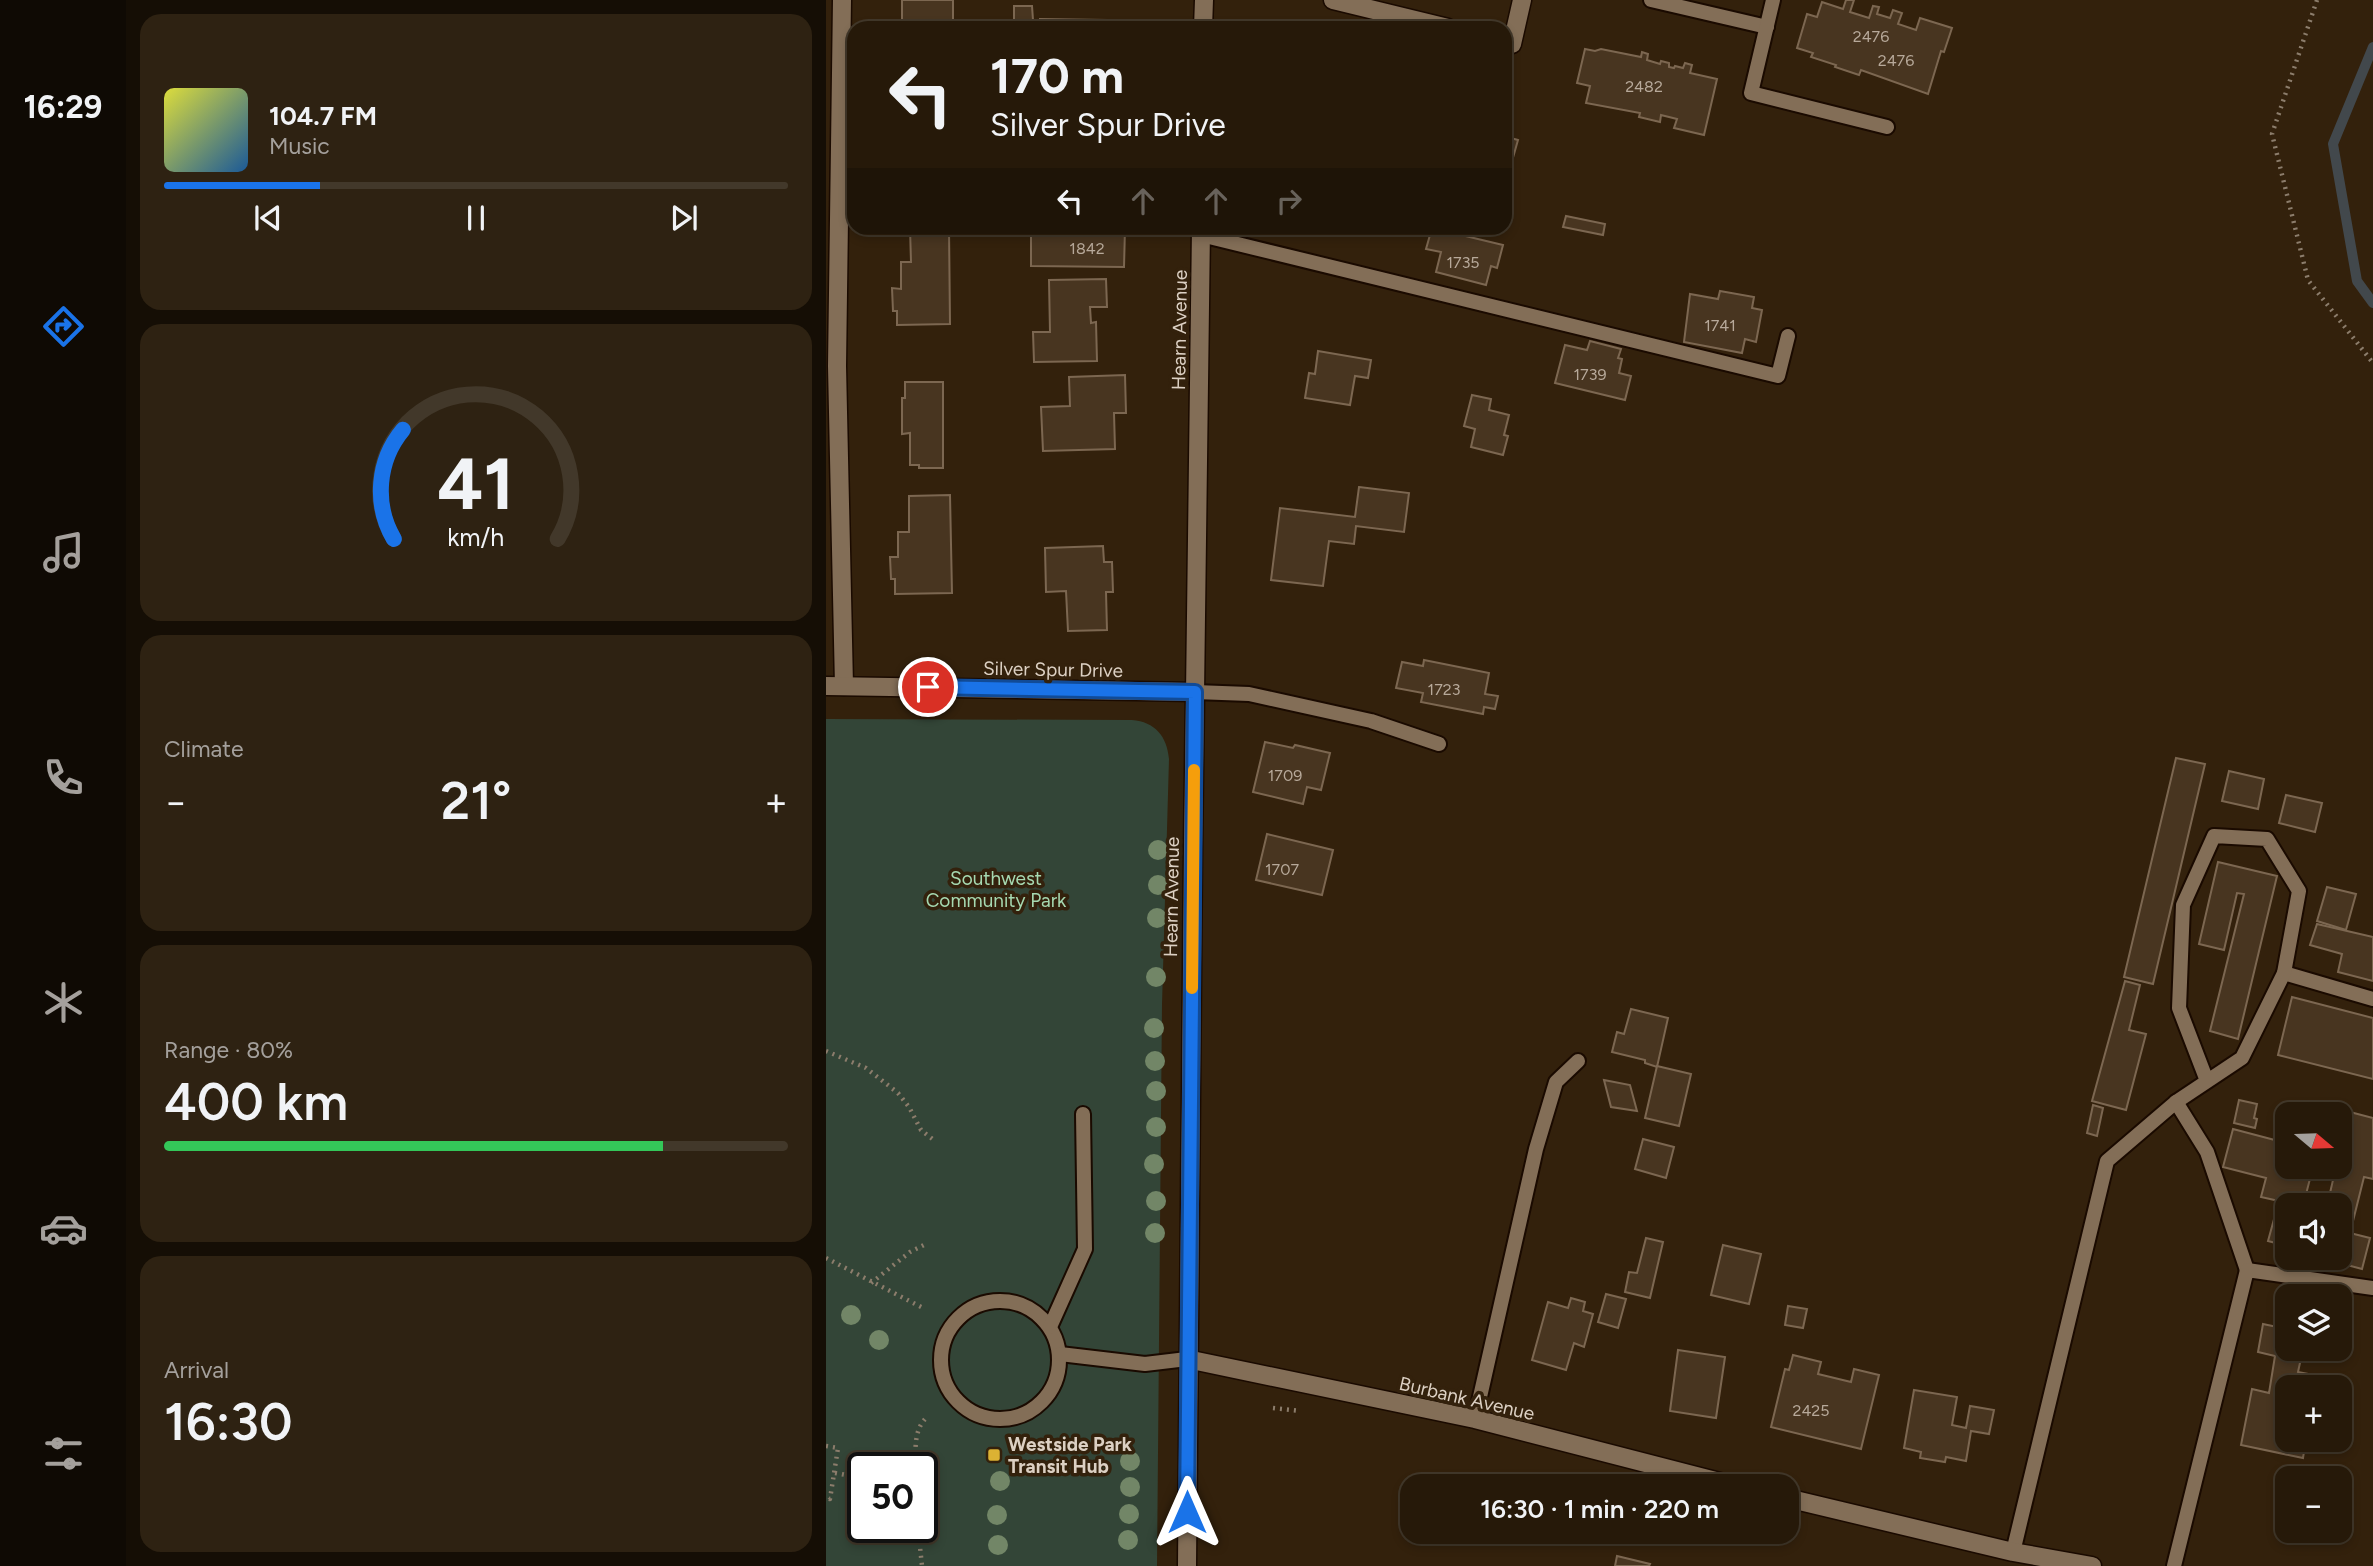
<!DOCTYPE html>
<meta charset="utf-8">
<style>
:root{--surface:#261909;--page:#2e2212;--text:#f1f3f6;--muted:#a4a09c;--line:#42382a;--accent:#1a73e8}
body{margin:0;font-family:Figtree,sans-serif;background:var(--page);color:var(--text);height:100vh;display:flex;flex-direction:column;font-size:26px;white-space:nowrap}
*{box-sizing:border-box;margin:0}
p{font-size:23px;color:var(--muted)}
.icon{flex:none;width:38px;height:38px;fill:none;stroke:currentColor;stroke-width:2;stroke-linecap:round;stroke-linejoin:round}
.map{position:relative;flex:1;overflow:hidden}
.panel{display:flex;flex-direction:column;gap:14px;padding:14px;background:#150e05;width:700px}
.panel>*{flex:none}
.top-card{position:absolute;left:21px;top:21px;width:665px;height:214px;border-radius:21px;box-shadow:0 4px 10px #0003,0 0 0 2px var(--line);background:#261909;color:var(--text);overflow:hidden}
.needle{width:46px;rotate:109deg}
.buttons{position:absolute;left:1449px;top:1102px;display:grid;gap:14px}
.buttons a{display:grid;place-items:center;width:77px;height:77px;border-radius:14px;background:var(--surface);box-shadow:0 4px 10px #0003,0 0 0 2px var(--line);font-size:35px}
.speed{position:absolute;left:21px;top:1452px;display:flex;gap:14px;font-size:35px;font-weight:700;text-align:center}
.speed>*{display:grid;place-content:center;width:91px;height:91px;border-radius:50%;background:var(--surface);box-shadow:0 4px 10px #0003,0 0 0 2px var(--line);line-height:1}
.speed .limit{border:4px solid #111;border-radius:10px;background:#fff;color:#111}
.pin{position:absolute;display:grid;place-items:center;width:60px;height:60px;color:#fff;margin:-30px;border:4px solid #fff;border-radius:50%;box-shadow:0 2px 7px #0007}
.me{position:absolute;width:77px;margin:-38px;rotate:0deg;stroke-linejoin:round;filter:drop-shadow(0 0 5px #0008)}
.turn{display:flex;align-items:center;gap:24px;height:147px;padding:0 28px;font-size:32px}
.turn .icon{width:91px;height:91px;stroke-width:2.5}
.turn b{display:block;font-size:49px;line-height:60px}
.lanes{display:flex;align-items:center;height:66px;padding:0 28px;background:#0003;justify-content:center;gap:35px;direction:ltr}
.lanes .off{opacity:.35}
.big{font-size:52px;font-weight:600;line-height:1.1}
.panel .widget{flex:1;display:flex;flex-direction:column;justify-content:center;gap:10px;min-width:0;padding:0 24px;border-radius:21px;background:var(--page)}
.panel .dial{align-items:center;gap:0}
.dial svg{height:182px;overflow:visible;fill:none;stroke:var(--line);stroke-width:7;stroke-linecap:round;text-anchor:middle}
.dial text{fill:var(--text);stroke:none}
.song{display:flex;align-items:center;gap:21px}
.cover{width:84px;height:84px;border-radius:10px;background:linear-gradient(135deg,hsl(60 70% 55%),hsl(210 70% 35%))}
.played{height:7px;border-radius:4px;background:linear-gradient(90deg,var(--accent) 25%,var(--line) 25%)}
.keys{display:flex;justify-content:space-around;direction:ltr}
.heat{display:flex;justify-content:space-between;align-items:center;font-size:38px;direction:ltr}
.charge{height:10px;border-radius:5px;background:linear-gradient(90deg,#34c759 80%,var(--line) 0)}
.trip{position:absolute;left:574px;top:1474px;width:399px;height:70px;border-radius:21px;background:var(--surface);box-shadow:0 4px 10px #0003,0 0 0 2px var(--line);font-weight:600;line-height:70px;text-align:center}
main{display:flex;flex:1;min-height:0}
.tabs{display:flex;flex-direction:column;width:126px;justify-content:space-around;align-items:center;background:#0f0a04;color:var(--muted)}
.tabs .icon{width:49px;height:49px}
.tabs .current{color:var(--accent)}
.tabs b{font-size:32px;color:var(--text)}
.map>svg:first-child{display:block}
.green{fill:#334537;fill-rule:evenodd}
.lines{fill:none;stroke-linecap:round;stroke-linejoin:round}
.stream{stroke:#42484c;stroke-width:10}
.building{fill:#483520;stroke:#7c6751;stroke-width:2}
.service-casing{stroke:#1a0a00;stroke-width:18}
.minor-casing{stroke:#1a0a00;stroke-width:21}
.secondary-casing{stroke:#1a0a00;stroke-width:21}
.path{stroke:#8c7d6c;stroke-width:4.5;stroke-dasharray:2 5;stroke-linecap:butt}
.service{stroke:#836e57;stroke-width:14}
.minor{stroke:#836e57;stroke-width:18}
.secondary{stroke:#836e57;stroke-width:18}
.tree{fill:#728667}
.route-casing{stroke:#114b97;stroke-width:18}
.route{stroke:#1a73e8;stroke-width:12}
.slow{stroke:#f59e0b;stroke-width:12}
.poi-dot{fill:#dcb233;stroke:#33210c;stroke-width:2.5}
.labels{text-anchor:middle;stroke-width:7;stroke-linejoin:round;paint-order:stroke}
.number-label{font-size:16px;fill:#b7a99a}
.street-label{font-size:19px;fill:#dcd0c3;stroke:#33210c}
.park-label{font-size:19px;fill:#a6d9b1;stroke:#33210c}
.poi-label{font-size:19px;font-weight:bold;fill:#dcd0c3;stroke:#33210c;text-anchor:start}
</style>
<main>
<nav class="tabs">
<b>16:29</b>
<svg class="icon current" aria-label="directions" viewBox="0 0 24 24"><path d="M12 3l9 9-9 9-9-9zM9 14v-3h6M13 9l2 2-2 2"/></svg>
<svg class="icon" aria-label="music" viewBox="0 0 24 24"><path d="M9 18V5l10-2v13"/><circle cx="6" cy="18" r="3"/><circle cx="16" cy="16" r="3"/></svg>
<svg class="icon" aria-label="phone" viewBox="0 0 24 24"><path d="M5 4h4l2 5-3 2q2 4 5 5l2-3 5 2v4C11 20 4 13 5 4z"/></svg>
<svg class="icon" aria-label="climate" viewBox="0 0 24 24"><path d="M12 3v18M4 7l16 10M4 17L20 7"/></svg>
<svg class="icon" aria-label="car" viewBox="0 0 24 24"><path d="M5 17H2v-5l4-1 3-4h7l3 4 3 1v5h-3M9 17h6M6 11h13"/><circle cx="7" cy="17" r="2"/><circle cx="17" cy="17" r="2"/></svg>
<svg class="icon" aria-label="filters" viewBox="0 0 24 24"><path d="M4 7h16M4 17h16"/><circle cx="9" cy="7" r="2"/><circle cx="15" cy="17" r="2"/></svg>
</nav>
<section class="panel">
<div class="widget">
<div class="song"><i class="cover"></i><div><b>104.7 FM</b><p>Music</p></div></div>
<div class="played"></div>
<div class="keys"><svg class="icon" aria-label="previous" viewBox="0 0 24 24"><path d="M18 5L8 12l10 7zM5 5v14"/></svg><svg class="icon" aria-label="pause" viewBox="0 0 24 24"><path d="M8 5v14M16 5v14"/></svg><svg class="icon" aria-label="next" viewBox="0 0 24 24"><path d="M6 5l10 7-10 7zM19 5v14"/></svg></div>
</div>
<div class="widget dial"><svg viewBox="0 0 100 80">
<path d="M14 69A42 42 0 1 1 86 69"/>
<path d="M14 69A42 42 0 0 1 18 21" stroke="#1a73e8"/>
<text x="50" y="56" font-size="32" font-weight="700">41</text>
<text x="50" y="72" font-size="11">km/h</text>
</svg></div>
<div class="widget"><p>Climate</p>
<div class="heat"><a>−</a><b class="big">21°</b><a>+</a></div>
</div>
<div class="widget"><p>Range · 80%</p><b class="big">400 km</b><div class="charge"></div></div>
<div class="widget"><p>Arrival</p><b class="big">16:30</b></div>
</section>
<div class="map">
<svg width="1547" height="1566" viewBox="0 0 1547 1566">
<rect width="100%" height="100%" fill="#33210c"/>
<path class="green" d="M0 719 306 720C329 722 341 736 343 759L336 1005 331 1566H0ZM37 1468H96V1528H37Z"/>
<g class="lines">
<polyline class="stream" points="1547,47 1507,144 1531,281 1547,303"/>
</g>
<g class="building">
<rect x="76" y="0" width="51" height="28"/>
<polygon points="1020,0 1028,0 1024,12 1043,18 1047,6 1053,7 1051,14 1064,18 1067,10 1076,13 1072,24 1090,30 1094,18 1126,28 1118,52 1115,51 1102,94 1035,70 1033,75 1009,67 1010,65 985,57 987,53 971,48 981,14 991,17 996,2 1017,9"/>
<polygon points="188,6 206,6 207,20 188,20"/>
<polygon points="214,19 281,20 281,28 214,28"/>
<polygon points="759,49 769,51 775,49 815,57 816,52 822,54 821,60 834,64 835,61 843,63 843,67 848,68 849,66 857,68 859,63 866,65 864,73 891,79 878,135 848,128 851,119 835,115 834,122 813,117 814,113 760,103 764,86 751,83"/>
<polygon points="681,137 692,140 679,186 679,143"/>
<polygon points="740,216 779,224 777,235 737,227"/>
<polygon points="84,228 123,228 124,324 71,325 71,311 67,311 66,288 75,289 75,262 85,262"/>
<polygon points="205,228 299,228 298,267 205,266"/>
<polygon points="606,228 677,245 671,268 665,266 660,285 610,272 615,252 600,249"/>
<polygon points="280,279 281,307 264,307 265,323 270,322 271,361 208,362 207,332 224,332 223,280"/>
<polygon points="894,291 928,297 926,308 936,310 930,342 919,339 916,353 858,342 864,294 892,299"/>
<polygon points="764,341 795,349 792,358 796,359 793,373 805,376 799,400 729,383 739,345 761,350"/>
<polygon points="492,351 545,360 542,378 529,376 524,405 479,398 483,373 489,374"/>
<polygon points="299,375 300,413 288,413 289,449 217,451 215,407 244,406 243,377"/>
<polygon points="79,382 117,382 117,468 93,468 93,465 84,465 84,433 76,434 76,398 79,398"/>
<polygon points="646,395 665,399 663,410 683,415 678,435 682,436 677,455 645,447 649,429 638,426"/>
<polygon points="533,487 583,493 578,532 530,526 528,544 503,541 497,586 445,580 454,508 529,517"/>
<polygon points="124,495 126,593 69,594 69,579 65,579 64,557 72,557 72,532 83,532 83,496"/>
<polygon points="277,546 278,562 286,562 287,592 280,592 281,630 242,631 240,591 220,592 219,548"/>
<polygon points="598,660 663,673 659,694 672,696 669,709 658,707 657,714 595,702 597,693 570,688 576,662 597,666"/>
<polygon points="439,742 467,748 469,745 504,753 495,790 481,787 477,804 427,792"/>
<polygon points="1350,758 1379,764 1327,984 1298,977"/>
<polygon points="1403,771 1438,779 1432,809 1396,801"/>
<polygon points="1460,795 1496,803 1489,832 1453,823"/>
<polygon points="441,834 507,850 496,895 430,880"/>
<polygon points="1392,862 1451,876 1412,1039 1384,1031 1418,894 1411,893 1398,950 1373,944"/>
<polygon points="1501,887 1530,894 1520,930 1491,921"/>
<polygon points="1491,924 1547,937 1547,981 1512,972 1516,954 1484,945"/>
<polygon points="1299,981 1314,985 1303,1030 1320,1034 1300,1110 1266,1101"/>
<polygon points="1466,997 1547,1018 1547,1079 1452,1055"/>
<polygon points="805,1009 842,1018 831,1067 819,1063 819,1060 786,1052 791,1032 798,1034"/>
<polygon points="831,1066 865,1074 853,1126 819,1118"/>
<polygon points="778,1080 804,1085 811,1111 785,1107"/>
<polygon points="1413,1100 1431,1104 1428,1118 1431,1119 1429,1128 1408,1123"/>
<polygon points="1267,1105 1277,1108 1271,1136 1261,1133"/>
<polygon points="1524,1112 1547,1118 1547,1179 1538,1177 1524,1233 1544,1238 1536,1269 1495,1258 1514,1258 1514,1206 1501,1206 1510,1167 1514,1167 1514,1154"/>
<polygon points="1407,1129 1460,1143 1461,1138 1461,1167 1487,1167 1477,1206 1461,1206 1461,1246 1442,1241 1453,1201 1435,1197 1440,1178 1397,1167"/>
<polygon points="817,1139 848,1147 840,1178 809,1169"/>
<polygon points="820,1238 837,1242 824,1298 799,1292 803,1272 811,1273"/>
<polygon points="897,1245 935,1254 923,1304 885,1295"/>
<polygon points="780,1294 800,1299 792,1328 772,1322"/>
<polygon points="745,1298 759,1302 757,1311 767,1314 758,1347 748,1343 740,1370 706,1360 722,1302 742,1308"/>
<polygon points="962,1306 981,1309 977,1328 959,1325"/>
<polygon points="1437,1324 1461,1329 1461,1349 1477,1349 1472,1372 1493,1376 1491,1388 1461,1388 1461,1440 1480,1440 1477,1458 1415,1445 1426,1389 1443,1393 1449,1356 1432,1352"/>
<polygon points="852,1350 899,1357 890,1418 844,1411"/>
<polygon points="967,1355 995,1362 992,1374 1025,1382 1028,1369 1053,1375 1035,1449 945,1427 959,1369 963,1370"/>
<polygon points="1088,1390 1131,1397 1126,1425 1140,1428 1144,1406 1168,1410 1163,1434 1145,1431 1140,1461 1120,1457 1119,1462 1094,1458 1095,1452 1078,1448"/>
<polygon points="791,1556 824,1564 823,1566 789,1566"/>
</g>
<g class="lines">
<defs>
<g id="service">
<polyline points="825,0 941,27"/>
<polyline points="947,0 925,93 1061,127"/>
<polyline points="375,235 952,376 962,336"/>
<polyline points="369,692 423,694 545,721 613,744"/>
<polyline points="1458,973 1547,999"/>
<polyline points="1350,1102 1381,1152 1421,1270"/>
<circle cx="174" cy="1360" r="59"/>
<polyline points="224,1327 259,1249 257,1114"/>
<polyline points="234,1354 319,1364 361,1359"/>
<polyline points="649,1419 710,1149 730,1082 752,1061"/>
<polyline points="1187,1552 1281,1161 1350,1102 1416,1058 1458,973 1473,891 1441,839 1388,836 1357,905 1353,1008 1381,1081"/>
<polyline points="1348,1566 1421,1270 1547,1288"/>
</g>
<g id="minor">
<polyline points="16,0 11,366 18,686"/>
<polyline points="507,0 622,28"/>
<polyline points="679,42 686,44 696,0"/>
<polyline points="0,686 369,692"/>
<polyline points="361,1359 649,1419 909,1486"/>
<polyline points="961,1498 1187,1552 1266,1566"/>
</g>
<g id="secondary">
<polyline points="377,28 378,0"/>
<polyline points="361,1566 367,849 375,228"/>
</g>
</defs>
<use href="#service" class="service-casing"/>
<use href="#minor" class="minor-casing"/>
<use href="#secondary" class="secondary-casing"/>
<g class="path">
<polyline points="1491,0 1446,134 1482,280 1547,363"/>
<polyline points="0,1051 40,1068 72,1093 83,1107 95,1130 109,1141"/>
<polyline points="0,1258 99,1309"/>
<polyline points="45,1283 84,1252 98,1245"/>
<polyline points="447,1408 474,1411"/>
<polyline points="0,1446 12,1448 4,1499 0,1498"/>
<path d="M89 1468C90 1450 87 1430 101 1417"/>
<polyline points="9,1473 37,1478"/>
<polyline points="92,1528 96,1566"/>
</g>
<use href="#service" class="service"/>
<use href="#minor" class="minor"/>
<use href="#secondary" class="secondary"/>
</g>
<g class="tree">
<circle cx="332" cy="850" r="10"/>
<circle cx="332" cy="885" r="10"/>
<circle cx="331" cy="918" r="10"/>
<circle cx="330" cy="977" r="10"/>
<circle cx="328" cy="1028" r="10"/>
<circle cx="329" cy="1061" r="10"/>
<circle cx="330" cy="1091" r="10"/>
<circle cx="330" cy="1127" r="10"/>
<circle cx="328" cy="1164" r="10"/>
<circle cx="330" cy="1201" r="10"/>
<circle cx="329" cy="1233" r="10"/>
<circle cx="25" cy="1315" r="10"/>
<circle cx="53" cy="1340" r="10"/>
<circle cx="304" cy="1461" r="10"/>
<circle cx="174" cy="1481" r="10"/>
<circle cx="304" cy="1487" r="10"/>
<circle cx="303" cy="1514" r="10"/>
<circle cx="171" cy="1515" r="10"/>
<circle cx="302" cy="1540" r="10"/>
<circle cx="172" cy="1545" r="10"/>
</g>
<g class="lines">
<defs>
<polyline id="route" points="102,687 369,692 361,1512"/>
</defs>
<use href="#route" class="route-casing"/>
<use href="#route" class="route"/>
<polyline class="slow" points="366,988 368,770"/>
</g>
<rect class="poi-dot" x="161" y="1448" width="14" height="14" rx="3.5"/>
<g class="labels">
<g class="number-label">
<text x="1045" y="42">2476</text>
<text x="1070" y="66">2476</text>
<text x="818" y="92">2482</text>
<text x="261" y="254">1842</text>
<text x="637" y="268">1735</text>
<text x="894" y="331">1741</text>
<text x="764" y="380">1739</text>
<text x="618" y="695">1723</text>
<text x="459" y="781">1709</text>
<text x="456" y="875">1707</text>
<text x="985" y="1416">2425</text>
</g>
<g class="street-label">
<text transform="translate(353 330) rotate(-89)" y="7">Hearn Avenue</text>
<text transform="translate(227 669) rotate(1)" y="7">Silver Spur Drive</text>
<text transform="translate(345 897) rotate(-89)" y="7">Hearn Avenue</text>
<text transform="translate(641 1398) rotate(13)" y="7">Burbank Avenue</text>
</g>
<g class="park-label">
<text x="170" y="885">Southwest<tspan x="170" dy="22">Community Park</tspan></text>
</g>
<g class="poi-label">
<text x="182" y="1451">Westside Park<tspan x="182" dy="22">Transit Hub</tspan></text>
</g>
</g>
</svg>
<div class="buttons">
<a><svg class="needle" viewBox="-14 -14 28 28"><path d="M0-13l5 13h-10z" fill="#e53935"/><path d="M0 13l5-13h-10z" fill="#a4a09c"/></svg></a>
<a><svg class="icon" aria-label="sound" viewBox="0 0 24 24"><path d="M4 9h4l5-4v14l-5-4H4zM17 9q2 3 0 6"/></svg></a>
<a><svg class="icon" aria-label="layers" viewBox="0 0 24 24"><path d="M12 4l9 5-9 5-9-5zM3 14l9 5 9-5"/></svg></a>
<a>+</a>
<a>−</a>
</div>
<div class="speed"><div class="limit">50</div></div>
<div class="pin" style="left:102px;top:687px;background:#d93025"><svg class="icon" aria-label="arrive" viewBox="0 0 24 24"><path d="M6 21V4h12l-3 4 3 4H6"/></svg></div>
<svg class="me" style="left:361px;top:1512px" viewBox="-20 -20 40 40"><path d="M0-17L14 15 0 8-14 15z" fill="#1a73e8" stroke="#fff" stroke-width="4"/></svg>
<div class="trip">16:30 · 1 min · 220 m</div>
<div class="top-card">
<div class="turn"><svg class="icon" aria-label="left" viewBox="0 0 24 24"><path d="M17 20v-9H6M10 6l-5 5 5 5"/></svg><div><b>170 m</b>Silver Spur Drive</div></div>
<div class="lanes"><svg class="icon" aria-label="left" viewBox="0 0 24 24"><path d="M17 20v-9H6M10 6l-5 5 5 5"/></svg><svg class="icon off" aria-label="ahead" viewBox="0 0 24 24"><path d="M12 20V5M6 11l6-6 6 6"/></svg><svg class="icon off" aria-label="ahead" viewBox="0 0 24 24"><path d="M12 20V5M6 11l6-6 6 6"/></svg><svg class="icon off" aria-label="right" viewBox="0 0 24 24"><path d="M7 20v-9h11M14 6l5 5-5 5"/></svg></div>
</div>
</div>
</main>
